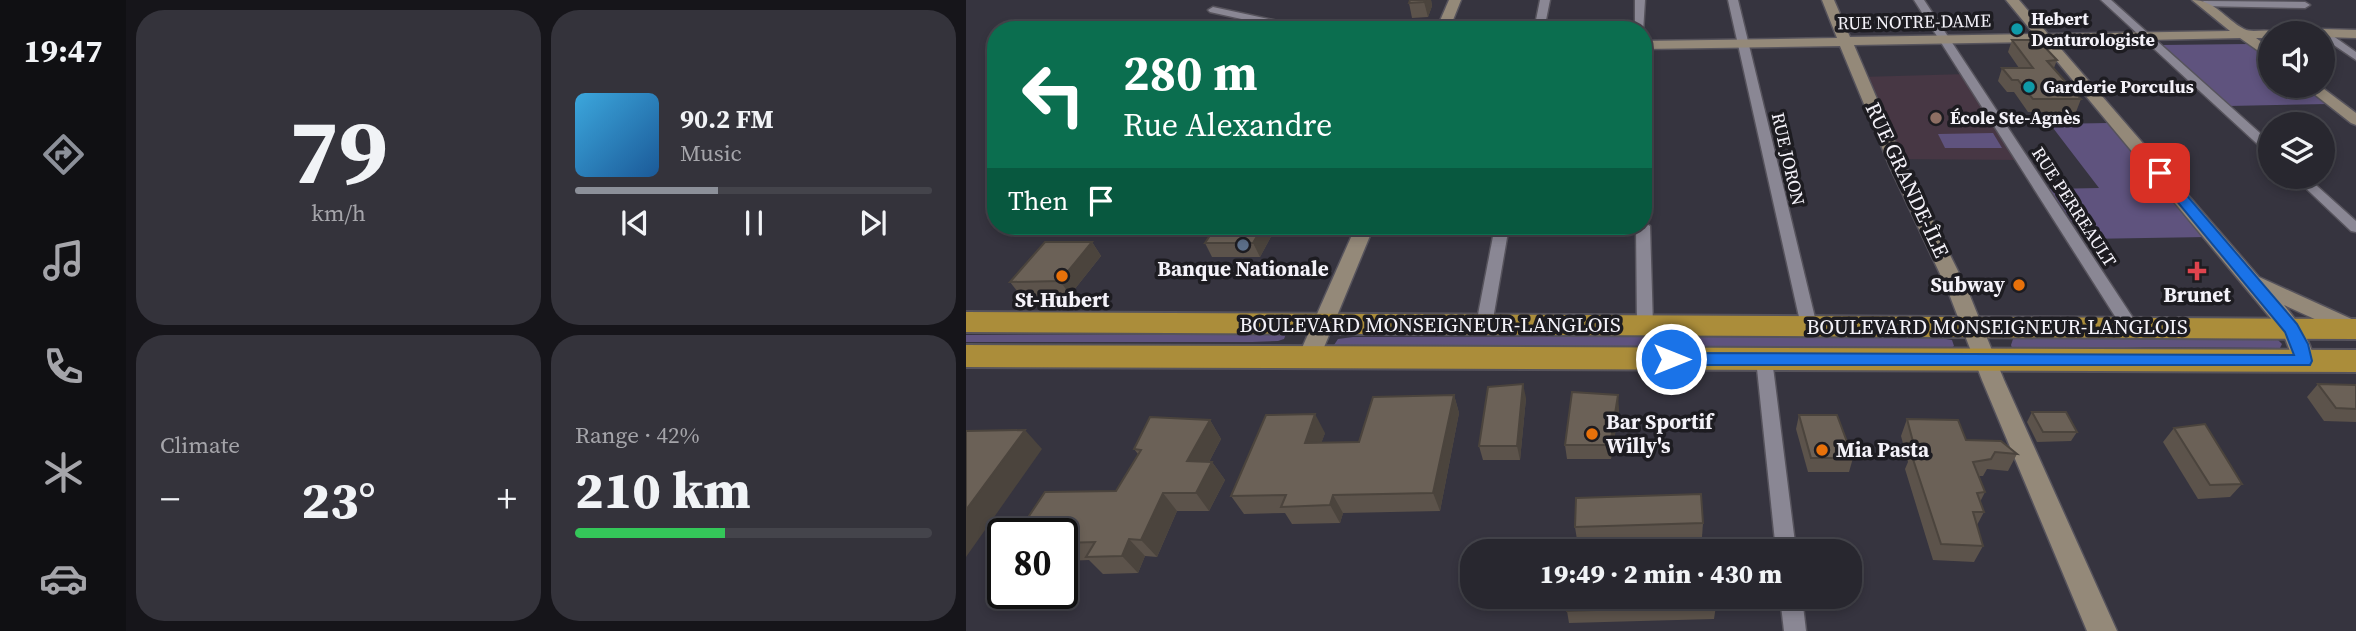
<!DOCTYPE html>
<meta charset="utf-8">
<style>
:root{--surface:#28272f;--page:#34333b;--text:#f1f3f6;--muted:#a5a5aa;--line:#44444b;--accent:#8c9099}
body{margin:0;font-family:"Source Serif 4",serif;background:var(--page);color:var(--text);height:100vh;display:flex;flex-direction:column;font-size:26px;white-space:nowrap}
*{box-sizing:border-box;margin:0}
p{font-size:23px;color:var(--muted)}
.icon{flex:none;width:38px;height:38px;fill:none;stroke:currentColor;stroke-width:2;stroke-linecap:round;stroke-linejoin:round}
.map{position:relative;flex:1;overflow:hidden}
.drawer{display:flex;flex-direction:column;gap:10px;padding:10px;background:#16151a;width:840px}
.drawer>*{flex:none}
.hud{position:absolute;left:21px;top:21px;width:665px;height:214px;border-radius:28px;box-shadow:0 4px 10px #0003,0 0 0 2px var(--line);background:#0b6e4f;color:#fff;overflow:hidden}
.fabs{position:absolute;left:1292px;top:21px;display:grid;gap:14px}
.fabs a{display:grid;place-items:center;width:77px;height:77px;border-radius:50%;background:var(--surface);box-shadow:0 4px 10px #0003,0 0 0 2px var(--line);font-size:35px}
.speed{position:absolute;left:21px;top:518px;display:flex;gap:14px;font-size:35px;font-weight:700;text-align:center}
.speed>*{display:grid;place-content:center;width:91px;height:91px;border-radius:50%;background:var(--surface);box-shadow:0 4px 10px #0003,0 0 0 2px var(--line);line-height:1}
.speed .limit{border:4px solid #111;border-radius:10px;background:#fff;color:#111}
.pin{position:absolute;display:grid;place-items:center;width:60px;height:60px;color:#fff;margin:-30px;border-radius:14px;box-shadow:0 4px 10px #0006}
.me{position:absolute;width:77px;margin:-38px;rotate:90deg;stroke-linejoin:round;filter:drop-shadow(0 0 5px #0008)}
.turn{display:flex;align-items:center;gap:24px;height:147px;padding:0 21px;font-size:32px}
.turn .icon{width:91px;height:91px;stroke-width:2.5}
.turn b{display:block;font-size:49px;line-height:60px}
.then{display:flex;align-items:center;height:66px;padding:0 21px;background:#0003;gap:14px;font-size:26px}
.big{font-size:52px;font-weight:800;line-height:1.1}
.drawer .tile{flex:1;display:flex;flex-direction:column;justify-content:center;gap:10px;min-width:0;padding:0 24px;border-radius:28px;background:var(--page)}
.drawer .dial{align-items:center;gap:0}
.dial b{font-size:91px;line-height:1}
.song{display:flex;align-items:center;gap:21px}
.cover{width:84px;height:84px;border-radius:10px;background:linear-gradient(135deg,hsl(200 70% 55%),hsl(210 70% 35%))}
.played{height:7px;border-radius:4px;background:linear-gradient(90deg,var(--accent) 40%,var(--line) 40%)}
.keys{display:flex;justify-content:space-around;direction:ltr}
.heat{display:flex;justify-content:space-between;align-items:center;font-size:38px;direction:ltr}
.charge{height:10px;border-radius:5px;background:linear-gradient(90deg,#34c759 42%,var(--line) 0)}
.drawer .tiles{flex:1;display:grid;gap:10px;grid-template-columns:repeat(2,1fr)}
.trip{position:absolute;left:494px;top:539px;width:402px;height:70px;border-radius:28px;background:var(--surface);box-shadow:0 4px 10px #0003,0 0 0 2px var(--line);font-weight:800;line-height:70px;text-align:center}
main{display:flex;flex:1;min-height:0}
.menu{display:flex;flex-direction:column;width:126px;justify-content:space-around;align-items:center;background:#101013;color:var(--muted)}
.menu .icon{width:49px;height:49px}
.menu .active{color:var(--accent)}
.menu b{font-size:32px;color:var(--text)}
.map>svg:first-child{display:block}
.education{fill:#473744}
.green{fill:#5f537e}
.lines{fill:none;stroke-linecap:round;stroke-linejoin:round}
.street-casing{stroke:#56535c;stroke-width:3}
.secondary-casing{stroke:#56535c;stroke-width:3}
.highway-casing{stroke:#56535c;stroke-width:4}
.street{fill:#8a8794;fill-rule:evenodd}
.secondary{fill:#948979;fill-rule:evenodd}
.highway{fill:#ab8d3a;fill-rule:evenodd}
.wall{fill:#5c534b}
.shaded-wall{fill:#4b443d}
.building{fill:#6b6157;stroke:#4b443d;stroke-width:2}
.route{fill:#1a73e8;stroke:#114b97;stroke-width:2}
.culture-dot{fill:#0f9aa8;stroke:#1d1c21;stroke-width:2.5}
.education-dot{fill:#8d6e63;stroke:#1d1c21;stroke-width:2.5}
.service-dot{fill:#5c6f8a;stroke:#1d1c21;stroke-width:2.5}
.health-dot{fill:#e0444e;stroke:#1d1c21;stroke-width:2.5}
.food-dot{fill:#e8710a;stroke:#1d1c21;stroke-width:2.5}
.labels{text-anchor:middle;stroke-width:7;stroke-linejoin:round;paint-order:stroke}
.far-poi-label{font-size:18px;font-weight:bold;fill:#f4f2f9;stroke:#1d1c21;text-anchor:start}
.far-street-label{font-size:18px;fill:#f4f2f9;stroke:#1d1c21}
.street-label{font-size:21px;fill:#f4f2f9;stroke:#1d1c21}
.poi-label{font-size:21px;font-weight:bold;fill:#f4f2f9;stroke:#1d1c21}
</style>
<main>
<nav class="menu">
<b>19:47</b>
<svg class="icon active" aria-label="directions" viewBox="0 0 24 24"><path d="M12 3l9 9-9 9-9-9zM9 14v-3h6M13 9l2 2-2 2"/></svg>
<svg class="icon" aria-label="music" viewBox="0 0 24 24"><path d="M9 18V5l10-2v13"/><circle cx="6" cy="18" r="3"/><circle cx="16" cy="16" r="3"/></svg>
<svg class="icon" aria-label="phone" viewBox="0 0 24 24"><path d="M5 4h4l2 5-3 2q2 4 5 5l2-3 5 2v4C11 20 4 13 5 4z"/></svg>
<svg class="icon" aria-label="climate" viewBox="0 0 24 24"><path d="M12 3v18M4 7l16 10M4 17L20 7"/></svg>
<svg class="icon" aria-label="car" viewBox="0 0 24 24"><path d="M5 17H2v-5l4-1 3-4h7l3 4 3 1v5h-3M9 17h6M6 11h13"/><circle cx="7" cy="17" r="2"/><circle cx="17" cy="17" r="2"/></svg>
</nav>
<section class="drawer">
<div class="tiles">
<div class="tile dial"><b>79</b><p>km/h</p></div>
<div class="tile">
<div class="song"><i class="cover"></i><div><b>90.2 FM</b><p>Music</p></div></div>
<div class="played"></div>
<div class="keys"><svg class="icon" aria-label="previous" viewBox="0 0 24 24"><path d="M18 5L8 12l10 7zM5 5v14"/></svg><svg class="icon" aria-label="pause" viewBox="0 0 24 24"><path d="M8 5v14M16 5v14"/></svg><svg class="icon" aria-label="next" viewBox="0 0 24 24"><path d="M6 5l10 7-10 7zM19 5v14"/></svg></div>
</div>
<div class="tile"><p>Climate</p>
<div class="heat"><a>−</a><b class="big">23°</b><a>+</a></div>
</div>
<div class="tile"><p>Range · 42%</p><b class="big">210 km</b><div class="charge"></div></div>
</div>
</section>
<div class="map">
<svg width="1390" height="631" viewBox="0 0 1390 631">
<rect width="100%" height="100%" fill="#36343f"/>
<polygon class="education" points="1001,74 1056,160 929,159 895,77"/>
<g class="green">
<polygon points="1283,44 1304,60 1304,86 1338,86 1362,104 1263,106 1195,45"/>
<polygon points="1142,123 1242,237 1118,239 1083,189 1133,188 1084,124"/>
<polygon points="1027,133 1036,148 979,148 972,134"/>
<polygon points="320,334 318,339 312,341 286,342 0,342 0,335"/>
<polygon points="961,336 986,340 988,346 984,349 372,348 368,345 372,339 387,337"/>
<polygon points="1281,338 1312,340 1316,344 1314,348 1177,347 1063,353 1046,348 1045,345 1047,339"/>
</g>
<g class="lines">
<defs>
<g id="street">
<polygon points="574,0 584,0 578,30 568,30"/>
<polygon points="669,0 679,0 677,32 677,30 669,30"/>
<polygon points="762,0 772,0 851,326 843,332 835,326"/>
<polygon points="948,0 958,0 1171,324 1173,328 1171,332 1159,332"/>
<polygon points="1135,0 1145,0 1304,142 1304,153 1300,152"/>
<polygon points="1238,1 1339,2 1344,5 1339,8 1235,6 1233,4"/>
<polygon points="247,7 339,27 344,30 325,30 244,12 242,10"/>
<polygon points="1354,31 1360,31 1390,52 1390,60 1356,37 1356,33 1352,33"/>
<polygon points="1328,177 1341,177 1390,221 1390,232 1385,231"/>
<polygon points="677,222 684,226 687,326 679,332 671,326 670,226 677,226"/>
<polygon points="529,226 543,226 526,325 518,331 510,325"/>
<polygon points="798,353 804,355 806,359 830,551 810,551 790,359 792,355"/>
<polygon points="814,597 836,597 840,631 818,631"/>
</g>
<g id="secondary">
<polygon points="483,0 495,0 483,30 470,30"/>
<path d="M856 0H868L884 37 1068 34 1040 0H1053L1082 34 1264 31 1226 0C1249 0 1259 19 1278 29 1288 34 1301 27 1310 33H1304V38H1290L1304 48V59L1274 38 1089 42 1293 277 1390 321V334L1386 336 1318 305C1333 323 1343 338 1349 361L1346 367 1338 369 1330 367 1317 333 1075 42 888 45 940 167 1002 291 1038 380 1151 631H1121L1016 380 982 291 924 167 874 46 677 49V41L871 38Z"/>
<polygon points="1356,29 1390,30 1390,38 1356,37 1356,33 1349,33"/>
<polygon points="1338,86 1354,86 1390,113 1390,125 1385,123"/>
<polygon points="390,226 408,226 354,357 351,363 343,365 335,363 332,357"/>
</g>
<g id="highway">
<polygon points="0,312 1390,319 1390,339 0,332"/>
<polygon points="0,345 1390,350 1390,372 0,367"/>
</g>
</defs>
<use href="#street" class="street-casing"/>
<use href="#secondary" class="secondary-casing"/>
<use href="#highway" class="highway-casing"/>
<use href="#street" class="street"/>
<use href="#secondary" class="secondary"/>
<use href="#highway" class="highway"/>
</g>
<g class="wall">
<polygon points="465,0 466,6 462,17 446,18 443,3"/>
<polygon points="1046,40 1091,60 1088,68 1115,99 1110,112 1062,112 1048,92 1041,92 1032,81 1036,68 1053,68 1042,52"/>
<polygon points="250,226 304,226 307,233 294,257 246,257 239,243"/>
<polygon points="126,242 135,256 104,295 55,296 44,282"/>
<polygon points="1352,384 1390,385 1390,422 1358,421 1341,397"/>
<polygon points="488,395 493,413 474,511 377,513 374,523 326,524 319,513 278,514 265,496 359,433 355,443 393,442"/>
<polygon points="560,398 554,460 517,460 513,446"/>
<polygon points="653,409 645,459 601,459 599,445"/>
<polygon points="1066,412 1111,432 1105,441 1071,442 1061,422"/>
<polygon points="833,415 887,458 883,472 842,472 830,429"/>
<polygon points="941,419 1000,440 1051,454 1042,471 1021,469 1017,476 1012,476 1019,492 1014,502 1018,512 1011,525 1017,546 1008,562 967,560 939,469 942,462 935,436"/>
<polygon points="244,420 255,439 243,462 246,462 259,480 243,511 211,511 191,557 179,556 172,573 137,574 123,560 96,561 96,534 150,491 172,454 168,449"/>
<polygon points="1208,428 1276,484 1264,497 1232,499 1197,442"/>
<polygon points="737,523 736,537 611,540 609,527"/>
<polygon points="750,606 748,619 603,623 601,611"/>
</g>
<g class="shaded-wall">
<polygon points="459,0 465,0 466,6 462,17 458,2"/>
<polygon points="297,226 304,226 307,233 294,257 287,243"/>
<polygon points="126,242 135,256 104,295 94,281"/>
<polygon points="557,384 560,398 554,460 551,446"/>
<polygon points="488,395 493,413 474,511 467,493"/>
<polygon points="652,395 653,409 645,459 644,445"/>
<polygon points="349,414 359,433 349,461 339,443"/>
<polygon points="244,420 255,439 234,479 221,461"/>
<polygon points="59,430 76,449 0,557 0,510"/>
<polygon points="246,462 259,480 243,511 230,493"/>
<polygon points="197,493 211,511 191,557 175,540"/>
<polygon points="367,495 377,513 374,523 364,505"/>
<polygon points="163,539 179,556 172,573 156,556"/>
</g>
<g class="building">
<polygon points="444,0 459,0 458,2 443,3"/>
<polygon points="1046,40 1072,40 1091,60 1081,61 1115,99 1067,99 1052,80 1046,80 1036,68 1067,68"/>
<polygon points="250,226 297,226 287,243 239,243"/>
<polygon points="79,242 126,242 94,281 44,282"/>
<polygon points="557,384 551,446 513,446 522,387"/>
<polygon points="1352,384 1390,385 1390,409 1370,408"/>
<polygon points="606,392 652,395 644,445 599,445"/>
<polygon points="488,395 467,493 367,495 364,505 315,507 320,495 265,496 300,415 349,414 339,443 393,442 407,397"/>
<polygon points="1066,412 1100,412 1111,432 1077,432"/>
<polygon points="833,415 871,415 887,458 845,458"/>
<polygon points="184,417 244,420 221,461 246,462 230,493 197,493 175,540 163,539 156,556 120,557 129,542 96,543 96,534 51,534 79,492 150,491 175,450 168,449"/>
<polygon points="941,419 992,420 1000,440 1035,441 1051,454 1029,452 1025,459 1007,462 1019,492 1011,493 1018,512 1007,512 1017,546 975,544 945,453 950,453"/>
<polygon points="1239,424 1276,484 1244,485 1208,428"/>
<polygon points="59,430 0,510 0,431"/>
<polygon points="735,494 737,523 609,527 610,498"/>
<polygon points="601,597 748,597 750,606 601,611"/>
</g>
<polygon class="route" points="1194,169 1199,170 1331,324 1342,344 1346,361 1344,365 705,365 697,359 705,353 1328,355 1319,332 1190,176 1188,173"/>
<g class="culture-dot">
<circle cx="1051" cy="29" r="7"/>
<circle cx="1063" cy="87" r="7"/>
</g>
<circle class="education-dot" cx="970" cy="118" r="7"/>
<circle class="service-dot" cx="277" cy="245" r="7"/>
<path class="health-dot" d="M1227.5 260.5h7v7h7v7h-7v7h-7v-7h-7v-7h7z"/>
<g class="food-dot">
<circle cx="96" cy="276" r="7"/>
<circle cx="1053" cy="285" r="7"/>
<circle cx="626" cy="434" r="7"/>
<circle cx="856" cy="450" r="7"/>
</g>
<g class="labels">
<g class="far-poi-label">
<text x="1065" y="25">Hebert<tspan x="1065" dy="21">Denturologiste</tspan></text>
<text x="1077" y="93">Garderie Porculus</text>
<text x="984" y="124">École Ste-Agnès</text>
</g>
<g class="far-street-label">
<text transform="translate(948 22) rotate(-1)" y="6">RUE NOTRE-DAME</text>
<text transform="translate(822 159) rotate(77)" y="6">RUE JORON</text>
<text transform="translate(1108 207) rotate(57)" y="6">RUE PERREAULT</text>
</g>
<g class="street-label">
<text transform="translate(941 180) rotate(65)" y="7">RUE GRANDE-ÎLE</text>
<text x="464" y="332">BOULEVARD MONSEIGNEUR-LANGLOIS</text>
<text x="1031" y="334">BOULEVARD MONSEIGNEUR-LANGLOIS</text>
</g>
<g class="poi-label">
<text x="277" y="276">Banque Nationale</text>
<text x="1039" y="292" text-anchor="end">Subway</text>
<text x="1231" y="302">Brunet</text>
<text x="96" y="307">St-Hubert</text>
<text x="640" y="429" text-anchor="start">Bar Sportif<tspan x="640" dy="24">Willy's</tspan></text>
<text x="870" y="457" text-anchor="start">Mia Pasta</text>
</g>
</g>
</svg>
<div class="fabs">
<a><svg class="icon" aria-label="sound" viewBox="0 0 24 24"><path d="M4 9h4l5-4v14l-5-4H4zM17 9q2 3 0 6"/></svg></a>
<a><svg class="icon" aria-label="layers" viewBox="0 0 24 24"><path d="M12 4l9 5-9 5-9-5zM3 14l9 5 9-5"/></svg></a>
</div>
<div class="speed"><div class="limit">80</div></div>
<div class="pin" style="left:1194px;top:173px;background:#d93025"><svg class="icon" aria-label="arrive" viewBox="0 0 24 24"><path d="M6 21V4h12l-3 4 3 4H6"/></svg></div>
<svg class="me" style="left:705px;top:359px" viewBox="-20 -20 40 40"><circle r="17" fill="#1a73e8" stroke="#fff" stroke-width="3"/><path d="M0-11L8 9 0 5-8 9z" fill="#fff"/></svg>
<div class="trip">19:49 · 2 min · 430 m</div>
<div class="hud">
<div class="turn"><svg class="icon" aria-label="left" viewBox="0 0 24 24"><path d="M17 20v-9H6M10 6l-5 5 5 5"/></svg><div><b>280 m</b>Rue Alexandre</div></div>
<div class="then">Then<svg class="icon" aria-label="arrive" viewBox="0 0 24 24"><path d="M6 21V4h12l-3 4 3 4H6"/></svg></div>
</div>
</div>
</main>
